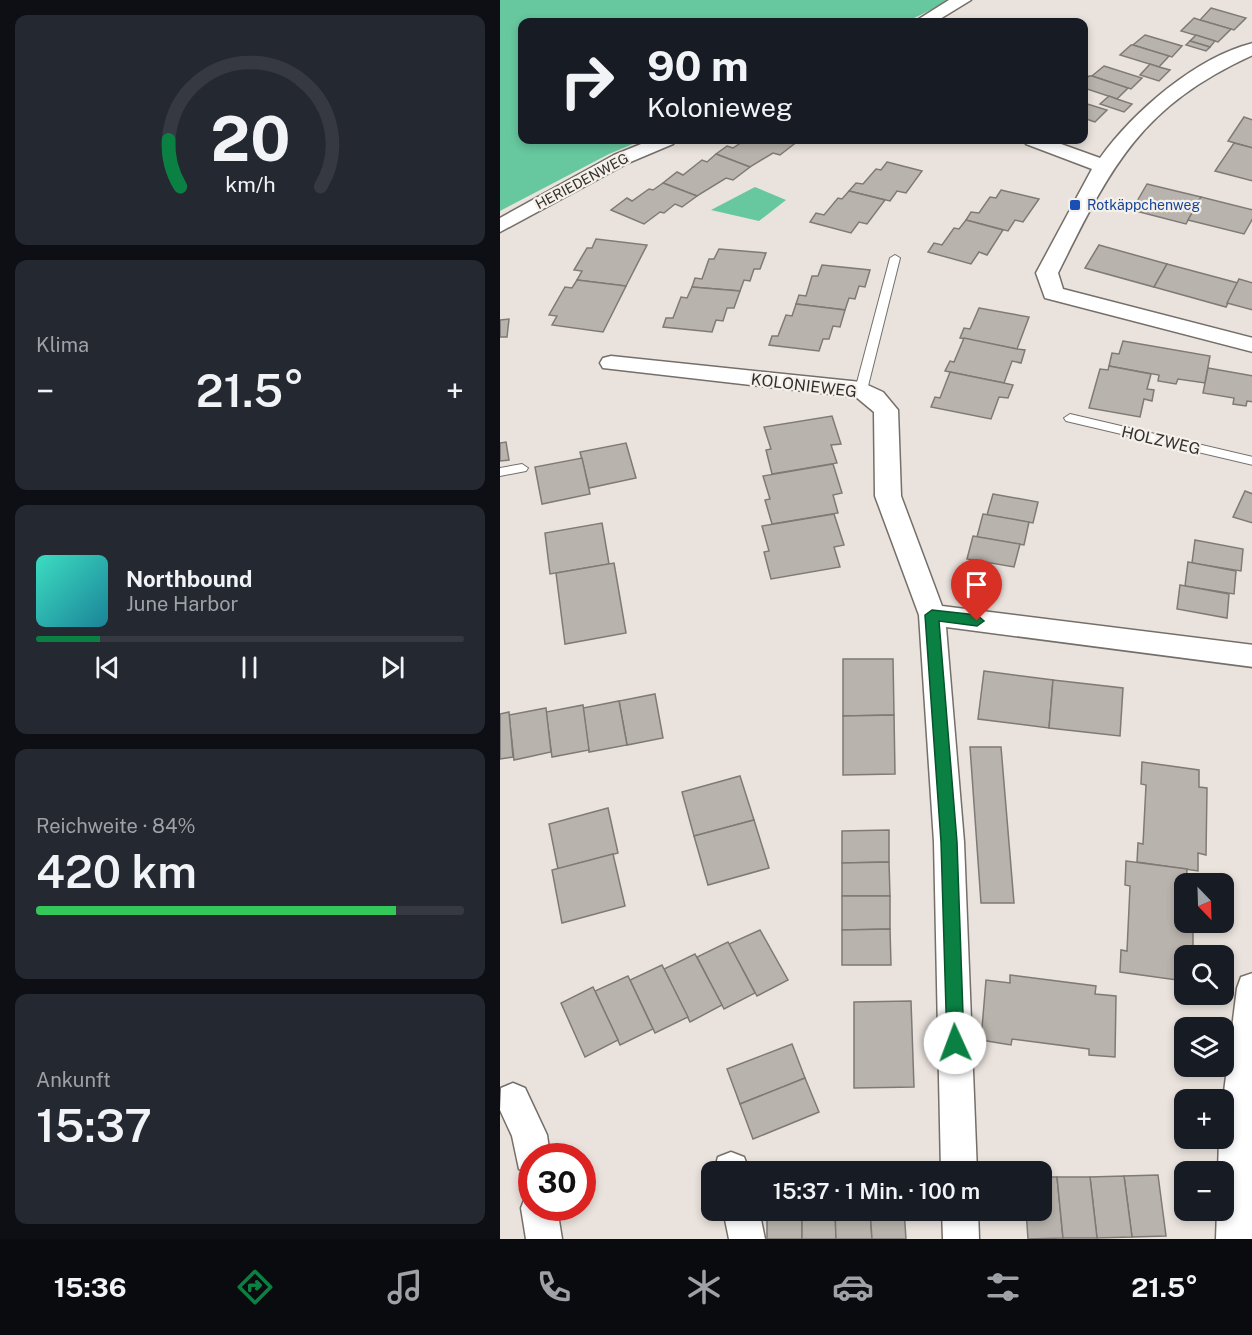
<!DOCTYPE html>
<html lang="de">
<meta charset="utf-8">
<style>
:root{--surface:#171b24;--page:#242831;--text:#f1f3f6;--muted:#9ea1a6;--line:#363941;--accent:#0b8043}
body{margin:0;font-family:"Public Sans",sans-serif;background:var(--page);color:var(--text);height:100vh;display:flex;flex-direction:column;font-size:22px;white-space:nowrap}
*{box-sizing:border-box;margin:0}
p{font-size:20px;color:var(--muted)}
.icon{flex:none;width:33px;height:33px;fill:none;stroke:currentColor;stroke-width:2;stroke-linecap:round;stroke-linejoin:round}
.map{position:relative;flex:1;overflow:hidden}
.drawer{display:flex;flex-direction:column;gap:15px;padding:15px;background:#0d0f14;width:500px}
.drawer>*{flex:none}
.guide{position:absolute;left:18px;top:18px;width:570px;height:126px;border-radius:12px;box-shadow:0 3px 9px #0003;background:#171b24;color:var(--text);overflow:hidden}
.needle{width:39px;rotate:157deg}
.fabs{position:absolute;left:674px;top:873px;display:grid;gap:12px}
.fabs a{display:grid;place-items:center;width:60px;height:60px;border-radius:12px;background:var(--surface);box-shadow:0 3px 9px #0003;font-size:30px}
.speed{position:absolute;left:18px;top:1143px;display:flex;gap:12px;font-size:30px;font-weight:700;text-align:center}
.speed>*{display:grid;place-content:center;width:78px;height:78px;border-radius:50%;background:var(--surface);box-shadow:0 3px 9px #0003;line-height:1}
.speed .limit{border:9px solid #d22;background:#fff;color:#111}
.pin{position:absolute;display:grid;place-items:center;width:51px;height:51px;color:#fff;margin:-62px -26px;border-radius:50% 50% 50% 0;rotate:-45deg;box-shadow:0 0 6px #0007}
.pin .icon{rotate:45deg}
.me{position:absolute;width:66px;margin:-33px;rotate:358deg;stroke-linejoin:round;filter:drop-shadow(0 0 4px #0008)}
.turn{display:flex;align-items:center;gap:21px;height:126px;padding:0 30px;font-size:27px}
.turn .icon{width:78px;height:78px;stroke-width:2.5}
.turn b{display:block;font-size:42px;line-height:51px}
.big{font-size:45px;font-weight:600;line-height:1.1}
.drawer .tile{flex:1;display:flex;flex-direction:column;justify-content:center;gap:9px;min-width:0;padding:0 21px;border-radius:12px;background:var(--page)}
.drawer .dial{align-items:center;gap:0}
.dial svg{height:156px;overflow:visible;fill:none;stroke:var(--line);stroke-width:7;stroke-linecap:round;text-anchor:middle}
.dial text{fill:var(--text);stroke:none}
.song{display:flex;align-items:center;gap:18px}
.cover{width:72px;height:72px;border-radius:9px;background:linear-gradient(135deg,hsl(170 70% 55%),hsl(190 70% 35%))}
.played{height:6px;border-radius:3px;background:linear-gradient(90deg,var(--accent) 15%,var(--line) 15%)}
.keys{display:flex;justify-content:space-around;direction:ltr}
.heat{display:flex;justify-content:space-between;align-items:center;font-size:33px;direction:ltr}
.charge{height:9px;border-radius:4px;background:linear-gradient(90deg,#34c759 84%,var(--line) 0)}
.trip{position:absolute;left:201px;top:1161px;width:351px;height:60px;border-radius:12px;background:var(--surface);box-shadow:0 3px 9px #0003;font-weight:600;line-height:60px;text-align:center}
.dock{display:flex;height:96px;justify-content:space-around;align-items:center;background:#090b0e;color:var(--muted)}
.dock .icon{width:42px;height:42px}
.dock .current{color:var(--accent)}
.dock b{font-size:27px;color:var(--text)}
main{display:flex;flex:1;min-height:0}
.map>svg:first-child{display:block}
.green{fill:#67c79f}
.building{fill:#b9b3ad;stroke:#7f7a75;stroke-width:1.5}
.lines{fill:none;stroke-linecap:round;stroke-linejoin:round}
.service-casing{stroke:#756f6a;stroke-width:2}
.minor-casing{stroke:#756f6a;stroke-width:3}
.service{fill:#fff;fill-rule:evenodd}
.minor{fill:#fff;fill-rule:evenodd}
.route{fill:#0b8043;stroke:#07532c;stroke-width:1.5}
.transit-dot{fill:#1a4fb4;stroke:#f6f0ea;stroke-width:2}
.labels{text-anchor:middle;stroke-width:4.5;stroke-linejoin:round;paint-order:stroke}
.far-street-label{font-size:14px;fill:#32302e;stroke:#f6f0ea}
.far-transit-label{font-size:14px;fill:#164399;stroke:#f6f0ea;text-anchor:start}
.street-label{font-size:16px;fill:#32302e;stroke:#f6f0ea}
</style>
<main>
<section class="drawer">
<div class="tile dial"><svg viewBox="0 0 100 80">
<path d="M14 69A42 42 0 1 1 86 69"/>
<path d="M14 69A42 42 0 0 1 8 45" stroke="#0b8043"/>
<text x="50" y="56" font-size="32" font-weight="700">20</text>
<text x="50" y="72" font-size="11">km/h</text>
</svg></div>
<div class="tile"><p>Klima</p>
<div class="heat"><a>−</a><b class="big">21.5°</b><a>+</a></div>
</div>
<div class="tile">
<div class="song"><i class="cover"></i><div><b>Northbound</b><p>June Harbor</p></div></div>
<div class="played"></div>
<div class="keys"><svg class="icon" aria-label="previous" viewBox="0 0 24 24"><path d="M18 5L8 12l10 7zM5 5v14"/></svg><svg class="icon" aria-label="pause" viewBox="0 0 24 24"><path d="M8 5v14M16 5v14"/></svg><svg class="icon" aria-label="next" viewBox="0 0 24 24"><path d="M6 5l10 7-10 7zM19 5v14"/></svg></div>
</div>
<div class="tile"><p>Reichweite · 84%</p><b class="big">420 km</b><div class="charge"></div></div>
<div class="tile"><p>Ankunft</p><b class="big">15:37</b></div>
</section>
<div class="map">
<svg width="753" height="1239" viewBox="0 0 753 1239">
<rect width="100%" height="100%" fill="#e9e2dd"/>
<g class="green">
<polygon points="0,0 451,0 406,22 22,22 22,140 142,140 109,154 0,211"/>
<polygon points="255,187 286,200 259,221 211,210"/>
</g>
<g class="building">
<polygon points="711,8 746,18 734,30 700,20"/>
<polygon points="694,18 700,20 731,29 718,42 681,31"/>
<polygon points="645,35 682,46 672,57 633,45"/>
<polygon points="696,35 715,41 710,47 690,41"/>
<polygon points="690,41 710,47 706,51 686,45"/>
<polygon points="631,45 633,45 669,56 659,67 620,55"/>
<polygon points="650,64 659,67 670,70 659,81 640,75"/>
<polygon points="604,66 642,78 631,89 592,76"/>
<polygon points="589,76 592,76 628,88 617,99 584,88 584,81"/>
<polygon points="609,96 617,99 632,104 624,112 600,104"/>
<polygon points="584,103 607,110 595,122 592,121 584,118"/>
<polygon points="744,117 753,120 753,148 728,141"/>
<polygon points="245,140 293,140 298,141 280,155 273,153 250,167 216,154 227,146 233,148"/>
<polygon points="734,143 753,148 753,181 715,171"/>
<polygon points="216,154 250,167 233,180 226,178 197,196 163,183 177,172 183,175 202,160 207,162"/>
<polygon points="387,162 422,171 406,193 397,191 390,201 349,191 356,183 363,184 376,169 381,170"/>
<polygon points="163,183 197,196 182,207 175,204 164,213 160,212 144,224 111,210 127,198 132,201 149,189 153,190"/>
<polygon points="647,184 701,197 686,224 632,210"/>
<polygon points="501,190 539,199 523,222 515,220 508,231 466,220 471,212 479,213 490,197 496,198"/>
<polygon points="349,191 385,200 367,224 359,222 351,233 310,222 316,213 324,215 338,198 342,199"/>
<polygon points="701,197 753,210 753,218 744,234 688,220"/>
<polygon points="466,220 503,230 487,255 479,252 471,264 428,252 434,243 442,245 454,228 459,229"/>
<polygon points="96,239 147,245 126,286 77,280 82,271 74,270 87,248 92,248"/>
<polygon points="599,245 667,264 654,287 585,268"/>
<polygon points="219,249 266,253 260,269 254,269 250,281 244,280 240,291 192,287 195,278 202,279 209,259 214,259"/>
<polygon points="667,264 738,283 726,307 654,287"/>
<polygon points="322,265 370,270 365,287 359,286 355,299 349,298 345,310 296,304 299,295 306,296 312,276 318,276"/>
<polygon points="739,279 753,283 753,310 727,303"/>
<polygon points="77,280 126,286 103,332 52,325 57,316 49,315 65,287 72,288"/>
<polygon points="192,287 240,291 234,308 227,308 223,321 216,320 212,332 163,327 166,318 173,318 181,297 187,298"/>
<polygon points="296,304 345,310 340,327 333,326 329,339 323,339 319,351 269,345 272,336 278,336 286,315 292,316"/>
<polygon points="479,308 529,317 517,349 460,338 464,328 470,329"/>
<polygon points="9,319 7,337 0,337 0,320"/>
<polygon points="464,338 517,349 525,350 521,363 512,361 504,383 445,371 450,361 454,362"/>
<polygon points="623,341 710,356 705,383 678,379 676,384 658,381 659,375 609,366 612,353 619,354"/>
<polygon points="609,366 651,374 647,389 654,390 652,401 644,399 640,417 589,408 600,369 608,370"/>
<polygon points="708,368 753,376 753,402 747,401 746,406 733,404 734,398 703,393"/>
<polygon points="450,372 504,383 513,385 508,398 499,397 491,419 431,407 435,397 440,398"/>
<polygon points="332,416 341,444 331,445 337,463 272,474 266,450 271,449 264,427"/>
<polygon points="6,442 9,460 0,461 0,443"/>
<polygon points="126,443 136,478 89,488 80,452"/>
<polygon points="82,458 90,494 42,504 35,467"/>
<polygon points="333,464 342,493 333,495 338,513 272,524 265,500 270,499 263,476"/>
<polygon points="745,491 753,494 753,523 733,517"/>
<polygon points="493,494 538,502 533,523 487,515"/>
<polygon points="334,514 344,545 334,547 340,567 271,579 264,552 269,551 262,526"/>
<polygon points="483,514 529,522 524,545 477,537"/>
<polygon points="102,523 109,564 50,574 45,533"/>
<polygon points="473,536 520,544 514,567 467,559"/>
<polygon points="695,540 743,549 741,571 692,563"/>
<polygon points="688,562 736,571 734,594 685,586"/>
<polygon points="114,563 126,633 65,644 56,573"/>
<polygon points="680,585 729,594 727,618 677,609"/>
<polygon points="343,659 393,659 394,715 343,716"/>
<polygon points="484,671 553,680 549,728 478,719"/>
<polygon points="553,680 623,688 620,736 549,728"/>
<polygon points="155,694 163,738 127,745 119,701"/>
<polygon points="119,701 127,745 89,752 83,708"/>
<polygon points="83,705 89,750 52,757 46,712"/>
<polygon points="46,708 51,752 14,760 9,715"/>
<polygon points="9,712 13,757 0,759 0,714"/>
<polygon points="394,715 395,774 343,775 343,716"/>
<polygon points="470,747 501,747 514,903 481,903"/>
<polygon points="642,762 699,770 699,787 707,788 706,855 698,853 698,871 637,862 638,843 643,844 646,785 641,784"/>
<polygon points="240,776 254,820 194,836 182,792"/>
<polygon points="108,808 118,853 58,869 49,824"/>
<polygon points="254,820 269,868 208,885 194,836"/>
<polygon points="389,830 389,862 342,863 342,831"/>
<polygon points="113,854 125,906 62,923 52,870"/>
<polygon points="626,861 687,869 684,922 693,922 693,956 684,956 684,981 620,972 621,950 627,951 630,886 625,885"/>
<polygon points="389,862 390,896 342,896 342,863"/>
<polygon points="342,896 390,896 390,929 342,930"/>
<polygon points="390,929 391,965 342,965 342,930"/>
<polygon points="260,930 288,980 257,996 229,944"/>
<polygon points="228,942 255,993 224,1009 197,957"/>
<polygon points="195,954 222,1005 190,1022 164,969"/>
<polygon points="162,965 188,1017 155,1033 130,980"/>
<polygon points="510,975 596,986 595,994 616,996 615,1057 589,1055 589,1049 512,1039 511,1045 481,1040 486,980 510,983"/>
<polygon points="128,976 153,1029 120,1045 95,991"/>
<polygon points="93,987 118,1040 85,1057 61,1003"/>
<polygon points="411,1001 414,1087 354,1088 354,1002"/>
<polygon points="292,1044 305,1078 240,1104 227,1069"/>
<polygon points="305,1078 319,1112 253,1139 240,1104"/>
<polygon points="658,1175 666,1236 632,1237 624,1176"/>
<polygon points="624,1176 632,1237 597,1238 590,1177"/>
<polygon points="542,1177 557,1177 563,1238 528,1239 526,1210 542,1210"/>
<polygon points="557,1177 590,1177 597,1238 563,1238"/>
<rect x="267" y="1210" width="35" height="29"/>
<polygon points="302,1210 335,1210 336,1239 302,1239"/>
<polygon points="335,1210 370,1210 372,1239 336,1239"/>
<polygon points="370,1210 404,1210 406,1239 372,1239"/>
</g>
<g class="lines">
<defs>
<g id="service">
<polygon points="395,255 400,258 367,390 361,394 355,390 390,258"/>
<polygon points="570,414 753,457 753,465 566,421 564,418"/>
<polygon points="22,464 28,468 26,471 0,476 0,468"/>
</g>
<g id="minor">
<polygon points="449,0 471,0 435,22 414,22"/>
<path d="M753 43V55C639 107 611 167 558 273L563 289 753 338V352L545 298 536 273 592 169 526 144 524 140H550L600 158C633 112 696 57 753 43Z"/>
<polygon points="151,140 176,140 173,144 128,163 0,232 0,218 114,155"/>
<polygon points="111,356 361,382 383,392 398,410 401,496 442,606 753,645 753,667 446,627 464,842 477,1172 441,1172 434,842 419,615 375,496 374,412 356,397 103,368 100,363 103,358"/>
<polygon points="753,973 752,1239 716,1239 717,1210 723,1210 723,1172 718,1172 719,1138 723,1138 723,1100 737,988 741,977"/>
<polygon points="13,1083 25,1088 47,1135 50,1156 32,1156 32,1174 19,1169 12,1136 0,1110 1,1088"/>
<polygon points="231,1152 244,1157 250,1172 214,1172 218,1157"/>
<polygon points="32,1193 32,1208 57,1208 62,1239 26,1239 21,1208 26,1195"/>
<polygon points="223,1210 259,1210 265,1239 229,1239"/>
<polygon points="442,1210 478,1210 479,1239 443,1239"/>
</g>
</defs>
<use href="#service" class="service-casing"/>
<use href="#minor" class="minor-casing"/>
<use href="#service" class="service"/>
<use href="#minor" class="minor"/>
</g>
<polygon class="route" points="432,610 477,615 484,621 477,626 439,621 457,842 464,1043 461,1048 455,1051 449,1048 447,1043 441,842 425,615"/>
<rect class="transit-dot" x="569" y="199" width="12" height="12" rx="3"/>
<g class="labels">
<g class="far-street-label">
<text transform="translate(82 181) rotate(-28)" y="5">HERIEDENWEG</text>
</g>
<g class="far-transit-label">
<text x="587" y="210">Rotkäppchenweg</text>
</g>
<g class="street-label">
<text transform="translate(304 385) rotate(7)" y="6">KOLONIEWEG</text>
<text transform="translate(661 440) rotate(13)" y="6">HOLZWEG</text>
</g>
</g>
</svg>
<div class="fabs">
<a><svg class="needle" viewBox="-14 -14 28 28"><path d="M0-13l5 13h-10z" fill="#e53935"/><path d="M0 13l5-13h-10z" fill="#9ea1a6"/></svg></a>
<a><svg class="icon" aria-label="search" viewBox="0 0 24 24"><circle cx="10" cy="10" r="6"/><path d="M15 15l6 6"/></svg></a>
<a><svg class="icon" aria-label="layers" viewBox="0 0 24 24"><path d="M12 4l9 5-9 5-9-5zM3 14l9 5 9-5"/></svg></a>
<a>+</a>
<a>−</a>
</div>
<div class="speed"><div class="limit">30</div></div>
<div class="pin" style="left:477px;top:621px;background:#d93025"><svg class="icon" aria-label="arrive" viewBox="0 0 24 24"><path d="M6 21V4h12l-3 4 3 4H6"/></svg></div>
<svg class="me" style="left:455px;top:1043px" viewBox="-20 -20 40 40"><circle r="19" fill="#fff"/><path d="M0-13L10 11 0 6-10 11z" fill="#0b8043"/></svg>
<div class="trip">15:37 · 1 Min. · 100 m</div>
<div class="guide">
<div class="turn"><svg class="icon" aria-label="right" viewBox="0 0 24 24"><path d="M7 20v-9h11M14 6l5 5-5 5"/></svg><div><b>90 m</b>Kolonieweg</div></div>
</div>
</div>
</main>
<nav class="dock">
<b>15:36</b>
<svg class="icon current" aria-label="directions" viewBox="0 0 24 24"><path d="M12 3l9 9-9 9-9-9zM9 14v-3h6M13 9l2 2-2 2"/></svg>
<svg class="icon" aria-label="music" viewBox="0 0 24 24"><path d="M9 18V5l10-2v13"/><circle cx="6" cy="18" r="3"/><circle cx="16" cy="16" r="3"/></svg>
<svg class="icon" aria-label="phone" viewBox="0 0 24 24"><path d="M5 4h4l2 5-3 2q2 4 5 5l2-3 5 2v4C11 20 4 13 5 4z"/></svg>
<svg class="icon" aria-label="climate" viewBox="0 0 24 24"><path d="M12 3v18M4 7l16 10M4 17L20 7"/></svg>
<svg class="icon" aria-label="car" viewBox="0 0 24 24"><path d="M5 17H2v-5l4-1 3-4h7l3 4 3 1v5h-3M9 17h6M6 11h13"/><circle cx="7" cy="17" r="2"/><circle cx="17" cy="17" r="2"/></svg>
<svg class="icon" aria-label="filters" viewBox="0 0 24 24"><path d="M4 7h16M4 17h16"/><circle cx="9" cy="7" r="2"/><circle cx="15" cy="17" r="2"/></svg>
<b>21.5°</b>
</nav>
